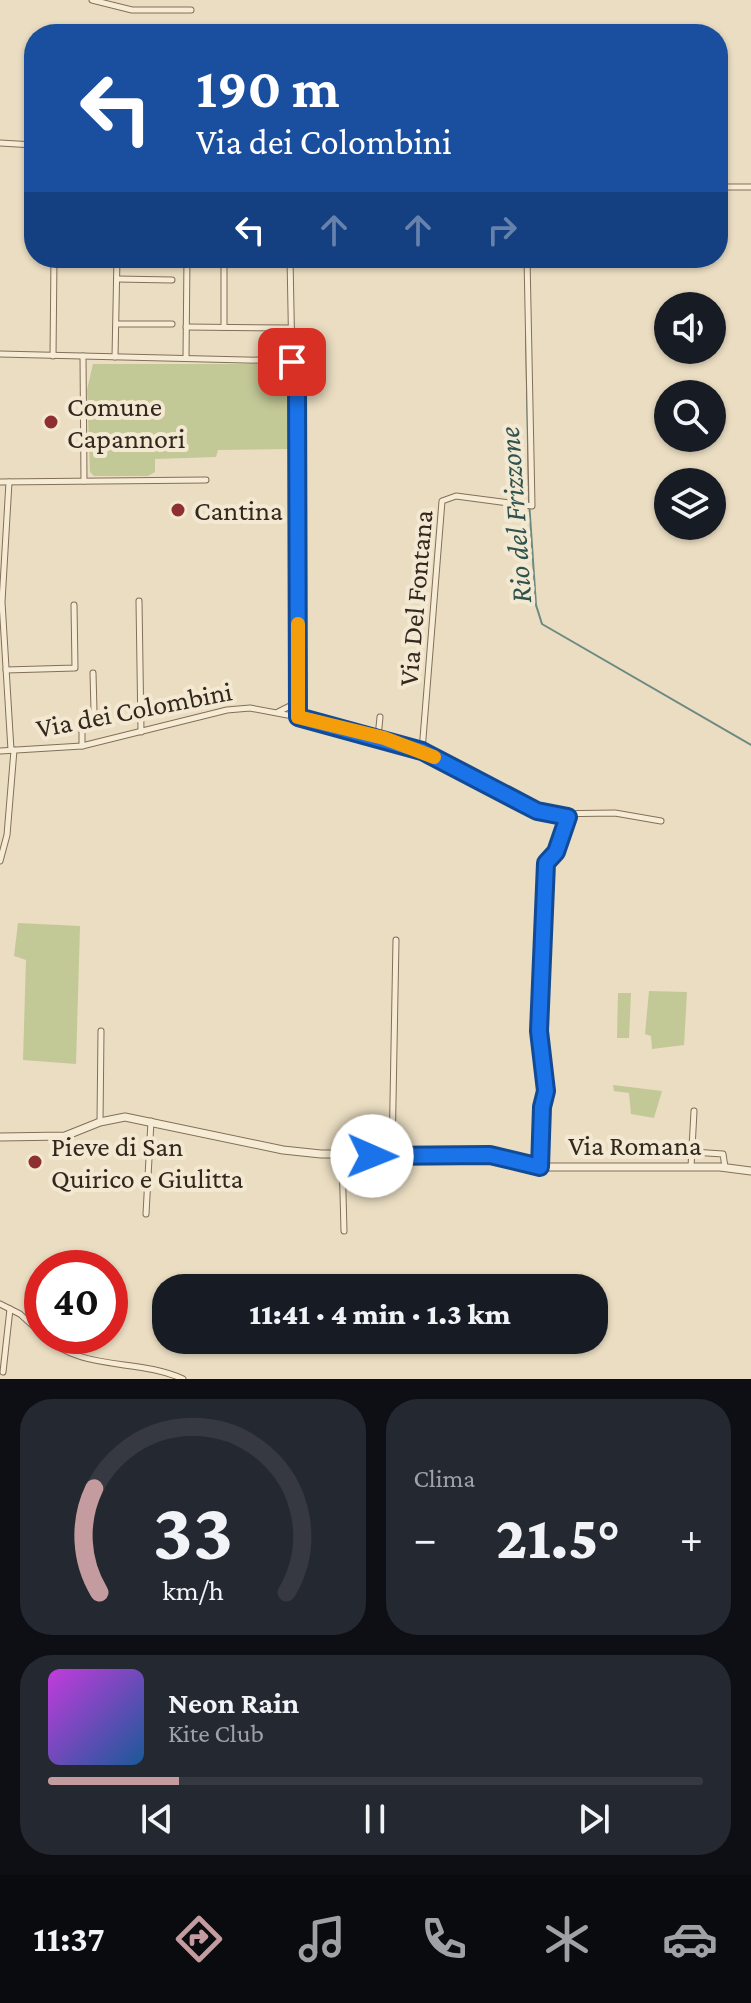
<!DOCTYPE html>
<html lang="it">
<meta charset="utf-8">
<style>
:root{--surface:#171b24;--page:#242831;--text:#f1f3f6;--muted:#9ea1a6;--line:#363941;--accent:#c49b9e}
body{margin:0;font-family:"Crimson Pro",serif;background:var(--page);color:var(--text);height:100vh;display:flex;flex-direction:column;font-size:30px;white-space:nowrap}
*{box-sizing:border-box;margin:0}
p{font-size:26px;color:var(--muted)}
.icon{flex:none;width:44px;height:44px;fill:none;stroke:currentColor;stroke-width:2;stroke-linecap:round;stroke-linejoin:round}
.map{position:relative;height:1379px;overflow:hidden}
.side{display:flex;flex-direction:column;gap:20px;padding:20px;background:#0d0f14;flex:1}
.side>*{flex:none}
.banner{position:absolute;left:24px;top:24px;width:704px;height:244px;border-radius:32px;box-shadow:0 2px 6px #0004;background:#1a4fa0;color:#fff;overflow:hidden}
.fabs{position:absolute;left:654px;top:292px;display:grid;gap:16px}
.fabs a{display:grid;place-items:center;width:72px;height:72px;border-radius:50%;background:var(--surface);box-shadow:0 2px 6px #0004;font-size:40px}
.speed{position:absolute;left:24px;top:1250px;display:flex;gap:16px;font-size:40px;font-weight:700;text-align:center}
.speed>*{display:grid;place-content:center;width:104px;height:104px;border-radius:50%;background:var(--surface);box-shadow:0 2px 6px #0004;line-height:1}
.speed .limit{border:12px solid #d22;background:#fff;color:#111}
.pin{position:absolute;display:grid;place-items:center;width:68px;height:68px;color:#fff;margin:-34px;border-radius:16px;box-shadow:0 4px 12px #0006}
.me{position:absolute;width:88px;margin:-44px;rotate:91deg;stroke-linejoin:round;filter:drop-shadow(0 0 6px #0008)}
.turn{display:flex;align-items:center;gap:28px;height:168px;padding:0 40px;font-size:36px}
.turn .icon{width:104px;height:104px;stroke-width:2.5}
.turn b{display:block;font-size:56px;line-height:68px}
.lanes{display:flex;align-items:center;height:76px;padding:0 40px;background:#0003;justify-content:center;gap:40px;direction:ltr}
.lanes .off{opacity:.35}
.big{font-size:60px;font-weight:800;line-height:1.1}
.side .widget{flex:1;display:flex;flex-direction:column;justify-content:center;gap:12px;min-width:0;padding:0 28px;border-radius:32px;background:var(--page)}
.side .dial{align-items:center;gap:0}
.dial svg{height:208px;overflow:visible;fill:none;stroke:var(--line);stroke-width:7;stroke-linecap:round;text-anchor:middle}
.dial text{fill:var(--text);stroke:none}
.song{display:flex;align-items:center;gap:24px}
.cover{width:96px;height:96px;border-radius:12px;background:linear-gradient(135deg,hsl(290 70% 55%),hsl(210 70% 35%))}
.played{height:8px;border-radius:4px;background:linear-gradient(90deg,var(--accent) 20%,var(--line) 20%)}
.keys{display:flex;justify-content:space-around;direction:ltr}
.heat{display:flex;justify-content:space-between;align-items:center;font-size:44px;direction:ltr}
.side .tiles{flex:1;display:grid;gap:20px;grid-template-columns:1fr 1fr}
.widget:last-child{grid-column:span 2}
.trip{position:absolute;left:152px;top:1274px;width:456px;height:80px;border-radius:32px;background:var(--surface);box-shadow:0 2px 6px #0004;font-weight:800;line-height:80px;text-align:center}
.tab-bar{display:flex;height:128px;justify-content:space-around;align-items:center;background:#090b0e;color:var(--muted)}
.tab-bar .icon{width:56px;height:56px}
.tab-bar .active{color:var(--accent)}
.tab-bar b{font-size:36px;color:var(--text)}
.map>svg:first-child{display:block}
.green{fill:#c3c897}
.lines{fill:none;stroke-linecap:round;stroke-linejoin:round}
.stream{stroke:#6c8a82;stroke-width:2}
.minor-casing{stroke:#836f5a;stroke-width:7}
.tertiary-casing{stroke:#836f5a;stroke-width:9}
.minor{stroke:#f6ebd4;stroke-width:5}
.tertiary{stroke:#f6ebd4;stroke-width:7}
.route-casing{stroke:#114b97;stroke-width:20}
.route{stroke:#1a73e8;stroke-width:14}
.slow{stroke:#f59e0b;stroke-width:14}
.poi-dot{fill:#8e2f32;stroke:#f3e8d1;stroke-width:3}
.labels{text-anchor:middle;stroke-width:8;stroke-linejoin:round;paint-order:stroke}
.poi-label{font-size:28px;fill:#34281e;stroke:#f3e8d1;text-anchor:start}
.street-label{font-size:28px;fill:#34281e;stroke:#f3e8d1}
.water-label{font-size:30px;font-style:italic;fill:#2e534f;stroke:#f3e8d1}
</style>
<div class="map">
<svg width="751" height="1379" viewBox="0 0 751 1379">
<rect width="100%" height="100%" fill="#eaddc2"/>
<g class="green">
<polygon points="93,364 282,364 290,376 289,449 218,450 216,457 155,459 155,472 148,476 94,476 90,472 87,390"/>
<polygon points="18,923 80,926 76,1064 23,1060 26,960 14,956"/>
<polygon points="649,991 687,992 684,1045 652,1049 651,1036 645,1034"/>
<polygon points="618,993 631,993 629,1038 617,1038"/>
<polygon points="613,1085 662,1091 654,1118 631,1114 629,1093 614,1091"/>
</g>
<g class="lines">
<polyline class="stream" points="526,331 529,501 536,605 542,624 751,745"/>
<defs>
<g id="minor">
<polyline points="92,0 132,10 191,10"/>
<polyline points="0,143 34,145"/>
<polyline points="718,187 751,187"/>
<polyline points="290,258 292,362 297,374 298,717"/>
<polyline points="364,258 392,258"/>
<polyline points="117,279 172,280"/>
<polyline points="117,324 172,324"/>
<polyline points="186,327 291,328"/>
<polyline points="224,327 224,258"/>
<polyline points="0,354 291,361"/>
<polyline points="53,356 54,258"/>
<polyline points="83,356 84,481"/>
<polyline points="115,357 117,258"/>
<polyline points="186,357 187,258"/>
<polyline points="0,482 206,480"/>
<polyline points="9,482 2,602 11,750"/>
<polyline points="139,601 141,732"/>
<polyline points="6,670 75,668 74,605"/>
<polyline points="278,712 292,705 297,696"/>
<polyline points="378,737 380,717"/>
<polyline points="82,746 82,726 94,711 93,673"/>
<polyline points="0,751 82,746 227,710 250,708 298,717 413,748 546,814 615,813 661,821"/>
<polyline points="422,751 442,501 456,496 532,506 527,258"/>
<polyline points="0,861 7,835 14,750"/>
<polyline points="100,1122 101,1031"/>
<polyline points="692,1152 723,1154 725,1167"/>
<polyline points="392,1155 396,940"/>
<polyline points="342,1156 344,1231"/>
<polyline points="540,1167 542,1107 546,1091 539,1031 546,863 556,852 567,815"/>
<polyline points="691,1167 694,1111"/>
<polyline points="146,1214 151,1121"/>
<polyline points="0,1304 20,1314 42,1334"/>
<path d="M44 1336C82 1372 138 1358 183 1379"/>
<polyline points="3,1372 10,1309"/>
</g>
<polyline id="tertiary" points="0,1137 65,1136 100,1122 125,1117 283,1150 321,1154 477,1154 540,1167 720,1167 751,1171"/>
</defs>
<use href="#minor" class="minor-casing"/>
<use href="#tertiary" class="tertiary-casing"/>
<use href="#minor" class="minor"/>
<use href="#tertiary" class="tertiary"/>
</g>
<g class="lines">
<defs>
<polyline id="route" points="292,362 297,374 298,717 422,751 537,811 568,817 556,852 546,863 539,1031 546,1091 542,1107 540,1167 490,1155 372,1156"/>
</defs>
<use href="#route" class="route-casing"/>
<use href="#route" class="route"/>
<polyline class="slow" points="298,624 298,717 384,738 434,757"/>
</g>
<g class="poi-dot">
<circle cx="51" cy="422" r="8"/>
<circle cx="178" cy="510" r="8"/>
<circle cx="35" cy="1162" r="8"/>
</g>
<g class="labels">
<g class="poi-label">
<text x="67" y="416">Comune<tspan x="67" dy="32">Capannori</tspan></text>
<text x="194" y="520">Cantina</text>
<text x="51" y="1156">Pieve di San<tspan x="51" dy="32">Quirico e Giulitta</tspan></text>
</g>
<g class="street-label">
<text transform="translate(415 598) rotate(-85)" y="10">Via Del Fontana</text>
<text transform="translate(134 709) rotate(-11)" y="10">Via dei Colombini</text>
<text x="635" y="1155">Via Romana</text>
</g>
<g class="water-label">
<text transform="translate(515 515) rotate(-94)" y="10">Rio del Frizzone</text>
</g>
</g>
</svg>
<div class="fabs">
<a><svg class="icon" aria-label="sound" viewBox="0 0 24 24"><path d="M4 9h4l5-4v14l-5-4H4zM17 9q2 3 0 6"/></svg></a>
<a><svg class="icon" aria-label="search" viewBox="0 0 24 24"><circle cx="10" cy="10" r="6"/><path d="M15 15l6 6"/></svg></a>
<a><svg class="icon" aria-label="layers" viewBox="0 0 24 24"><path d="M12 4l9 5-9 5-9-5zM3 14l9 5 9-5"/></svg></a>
</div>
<div class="speed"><div class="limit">40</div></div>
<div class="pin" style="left:292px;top:362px;background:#d93025"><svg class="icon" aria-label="arrive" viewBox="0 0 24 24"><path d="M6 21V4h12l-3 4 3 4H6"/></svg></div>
<svg class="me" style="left:372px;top:1156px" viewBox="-20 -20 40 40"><circle r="19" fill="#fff"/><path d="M0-13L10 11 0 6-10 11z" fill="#1a73e8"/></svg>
<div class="trip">11:41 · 4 min · 1.3 km</div>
<div class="banner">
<div class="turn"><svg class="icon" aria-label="left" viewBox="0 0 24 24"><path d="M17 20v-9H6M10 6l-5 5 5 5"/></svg><div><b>190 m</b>Via dei Colombini</div></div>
<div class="lanes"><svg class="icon" aria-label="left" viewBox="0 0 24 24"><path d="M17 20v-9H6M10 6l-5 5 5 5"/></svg><svg class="icon off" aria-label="ahead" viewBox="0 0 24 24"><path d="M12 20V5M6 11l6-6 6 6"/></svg><svg class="icon off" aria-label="ahead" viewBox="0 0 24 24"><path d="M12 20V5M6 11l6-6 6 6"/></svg><svg class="icon off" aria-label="right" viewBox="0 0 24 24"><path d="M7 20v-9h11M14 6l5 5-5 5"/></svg></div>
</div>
</div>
<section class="side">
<div class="tiles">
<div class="widget dial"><svg viewBox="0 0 100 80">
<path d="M14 69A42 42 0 1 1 86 69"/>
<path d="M14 69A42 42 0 0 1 12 29" stroke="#c49b9e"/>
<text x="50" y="56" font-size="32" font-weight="700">33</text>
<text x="50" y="72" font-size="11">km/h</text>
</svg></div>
<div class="widget"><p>Clima</p>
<div class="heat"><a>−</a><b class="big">21.5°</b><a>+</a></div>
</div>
<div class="widget">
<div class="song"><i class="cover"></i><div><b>Neon Rain</b><p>Kite Club</p></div></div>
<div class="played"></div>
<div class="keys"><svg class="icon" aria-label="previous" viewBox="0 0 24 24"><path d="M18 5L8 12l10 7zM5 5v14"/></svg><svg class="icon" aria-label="pause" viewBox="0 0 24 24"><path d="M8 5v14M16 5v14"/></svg><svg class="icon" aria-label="next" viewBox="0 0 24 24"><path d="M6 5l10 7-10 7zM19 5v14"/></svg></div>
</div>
</div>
</section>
<nav class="tab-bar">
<b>11:37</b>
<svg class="icon active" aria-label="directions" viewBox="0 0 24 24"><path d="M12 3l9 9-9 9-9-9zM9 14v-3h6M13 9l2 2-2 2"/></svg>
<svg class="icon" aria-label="music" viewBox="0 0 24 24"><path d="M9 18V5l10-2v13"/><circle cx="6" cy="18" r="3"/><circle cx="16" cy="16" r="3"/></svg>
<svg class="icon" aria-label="phone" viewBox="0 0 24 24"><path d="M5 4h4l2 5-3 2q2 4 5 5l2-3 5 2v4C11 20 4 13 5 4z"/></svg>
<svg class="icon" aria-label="climate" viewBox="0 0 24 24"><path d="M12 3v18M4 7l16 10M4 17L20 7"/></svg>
<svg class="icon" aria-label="car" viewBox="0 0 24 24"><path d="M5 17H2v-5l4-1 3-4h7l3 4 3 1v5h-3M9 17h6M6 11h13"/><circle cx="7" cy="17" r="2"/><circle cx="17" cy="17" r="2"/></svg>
</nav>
